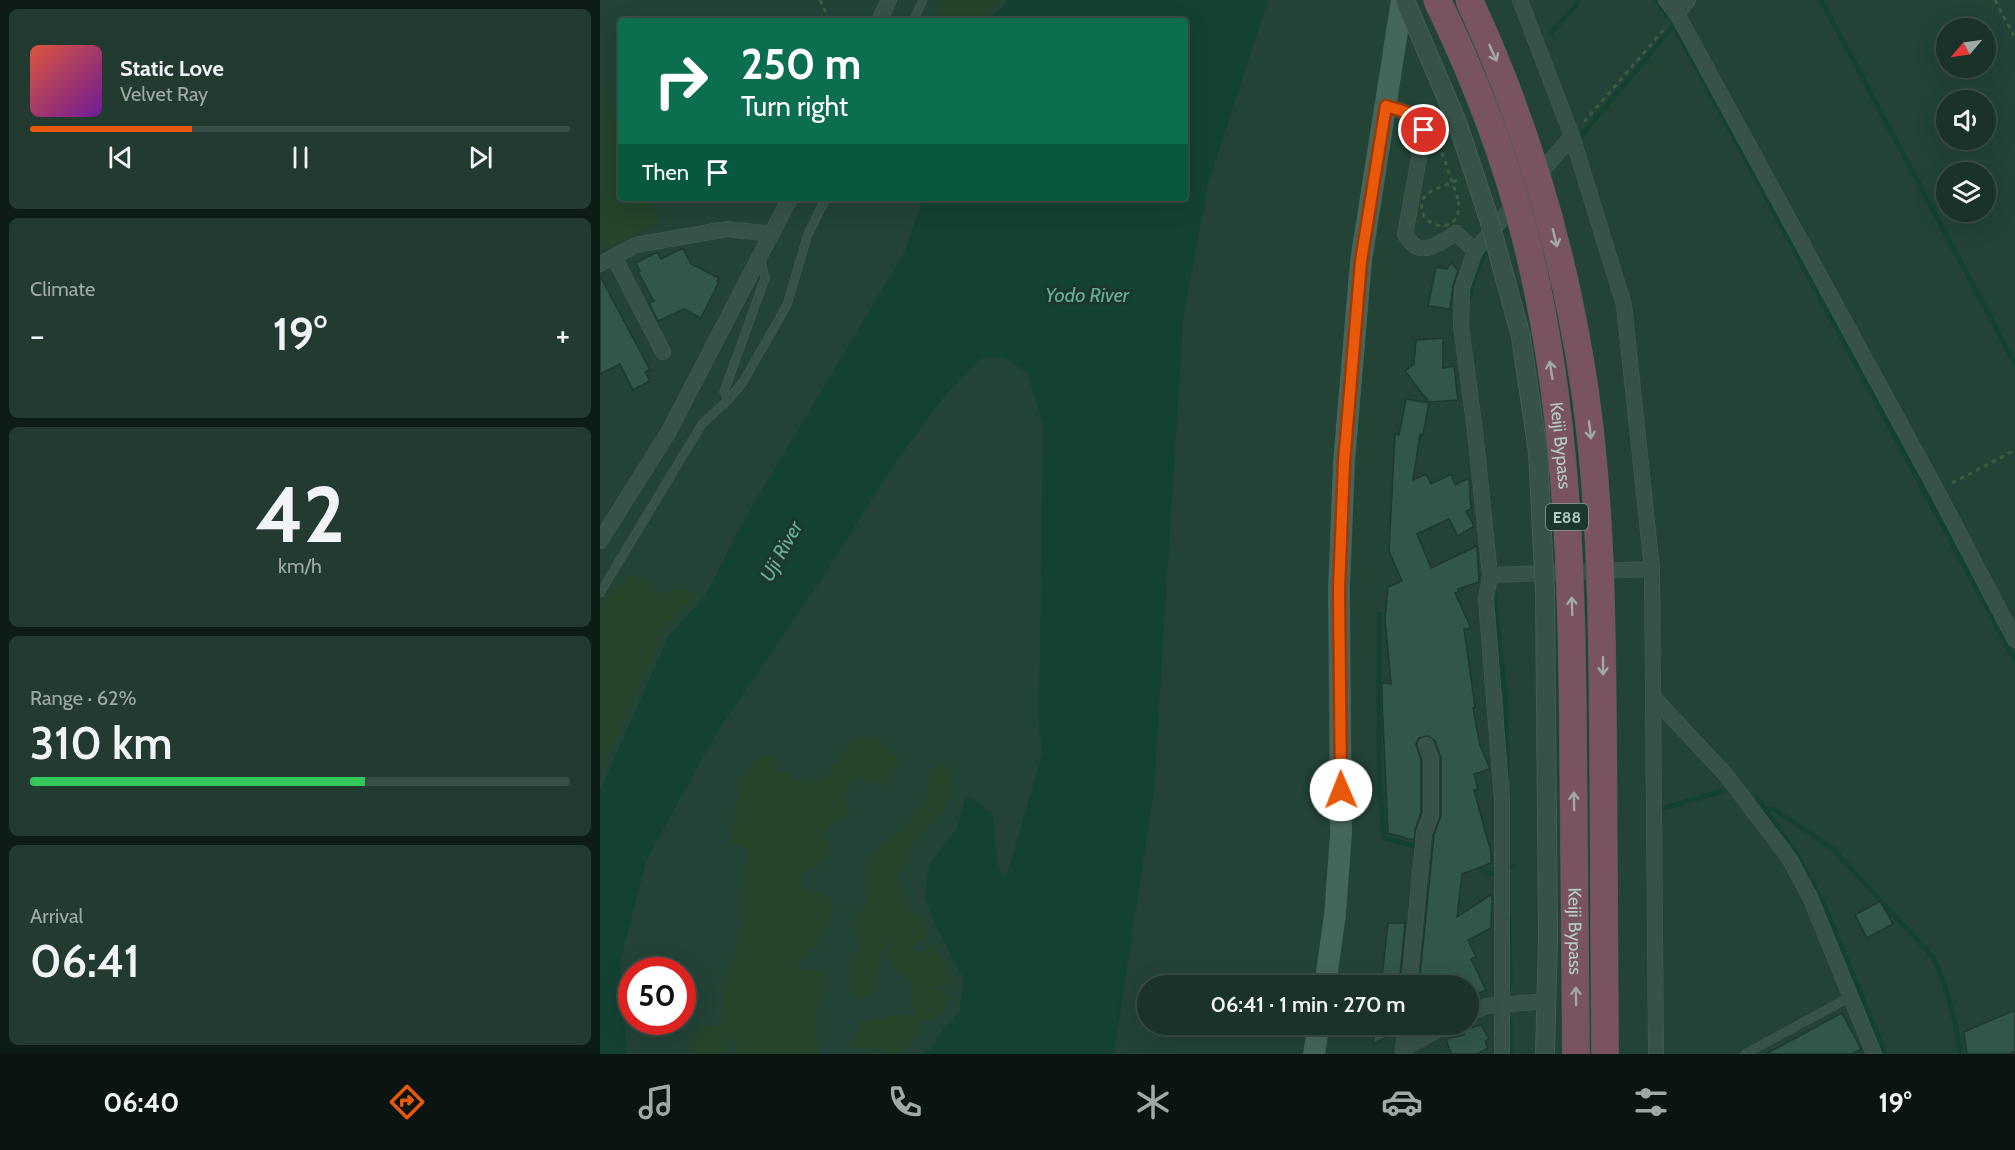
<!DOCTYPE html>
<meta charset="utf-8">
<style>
:root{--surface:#1a3229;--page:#233a31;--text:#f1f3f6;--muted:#9faaa8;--line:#384d46;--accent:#ea580c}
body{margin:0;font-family:Cabin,sans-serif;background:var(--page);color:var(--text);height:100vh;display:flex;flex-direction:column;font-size:22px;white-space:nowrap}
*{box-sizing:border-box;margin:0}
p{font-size:20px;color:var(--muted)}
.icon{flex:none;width:33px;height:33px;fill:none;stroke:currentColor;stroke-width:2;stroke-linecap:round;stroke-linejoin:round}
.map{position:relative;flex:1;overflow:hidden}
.panel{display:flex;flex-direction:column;gap:9px;padding:9px;background:#0e1c17;width:600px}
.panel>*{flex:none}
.banner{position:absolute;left:18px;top:18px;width:570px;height:183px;border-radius:6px;box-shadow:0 6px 24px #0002,0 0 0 2px var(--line);background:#0b6e4f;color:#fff;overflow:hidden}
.needle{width:39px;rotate:241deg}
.controls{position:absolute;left:1336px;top:18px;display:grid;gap:12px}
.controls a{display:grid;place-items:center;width:60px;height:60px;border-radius:50%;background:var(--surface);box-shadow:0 6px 24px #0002,0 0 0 2px var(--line);font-size:30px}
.speed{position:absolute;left:18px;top:957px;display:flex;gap:12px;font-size:30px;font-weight:700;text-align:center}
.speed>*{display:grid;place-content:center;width:78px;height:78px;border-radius:50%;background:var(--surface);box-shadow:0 6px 24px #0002,0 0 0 2px var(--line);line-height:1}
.speed .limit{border:9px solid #d22;background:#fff;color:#111}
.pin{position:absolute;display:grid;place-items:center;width:51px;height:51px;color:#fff;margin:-26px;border:3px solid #fff;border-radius:50%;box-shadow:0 2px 6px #0007}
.me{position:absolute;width:66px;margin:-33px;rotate:359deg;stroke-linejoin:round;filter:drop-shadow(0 0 4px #0008)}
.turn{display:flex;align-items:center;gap:21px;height:126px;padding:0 24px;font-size:27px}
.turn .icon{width:78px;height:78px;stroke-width:2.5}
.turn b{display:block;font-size:42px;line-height:51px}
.then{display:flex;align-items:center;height:57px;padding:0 24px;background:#0003;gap:12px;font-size:22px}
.big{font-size:45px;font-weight:600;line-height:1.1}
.panel .widget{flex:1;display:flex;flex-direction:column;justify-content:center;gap:9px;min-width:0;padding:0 21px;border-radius:9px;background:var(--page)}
.panel .dial{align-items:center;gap:0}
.dial b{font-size:78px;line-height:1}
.song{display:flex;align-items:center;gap:18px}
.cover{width:72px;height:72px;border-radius:9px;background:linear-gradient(135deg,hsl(10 70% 55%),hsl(280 70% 35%))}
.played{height:6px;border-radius:3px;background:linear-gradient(90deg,var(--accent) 30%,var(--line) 30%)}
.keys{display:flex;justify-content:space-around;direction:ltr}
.heat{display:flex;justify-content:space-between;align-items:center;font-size:33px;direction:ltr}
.charge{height:9px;border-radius:4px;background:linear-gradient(90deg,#34c759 62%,var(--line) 0)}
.trip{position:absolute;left:537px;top:975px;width:342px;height:60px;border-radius:30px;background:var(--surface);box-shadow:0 6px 24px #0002,0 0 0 2px var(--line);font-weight:600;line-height:60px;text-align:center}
.tabs{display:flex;height:96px;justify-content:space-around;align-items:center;background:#0a1410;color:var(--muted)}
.tabs .icon{width:42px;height:42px}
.tabs .on{color:var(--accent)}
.tabs b{font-size:27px;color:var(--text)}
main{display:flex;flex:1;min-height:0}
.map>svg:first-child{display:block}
.green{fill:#25442a}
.water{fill:#144232}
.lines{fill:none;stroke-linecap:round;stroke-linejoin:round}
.stream{stroke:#144232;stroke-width:5}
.building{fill:#315749;stroke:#1e3930;stroke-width:1.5}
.service-casing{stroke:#445e55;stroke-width:9}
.minor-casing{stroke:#445e55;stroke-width:16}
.tertiary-casing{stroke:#445e55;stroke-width:20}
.secondary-casing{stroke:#445e55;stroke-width:22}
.path{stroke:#3e5b42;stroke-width:3;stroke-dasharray:4.5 4.5;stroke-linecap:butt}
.service{stroke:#375249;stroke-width:8}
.minor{stroke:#375249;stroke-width:15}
.tertiary{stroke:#375249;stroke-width:18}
.secondary{stroke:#45665b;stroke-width:21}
.tertiary-bridge-casing{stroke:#445e55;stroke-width:20;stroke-linecap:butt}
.motorway-bridge-casing{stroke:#455f56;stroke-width:28;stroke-linecap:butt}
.path-bridge{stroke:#3e5b42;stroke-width:3;stroke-dasharray:4.5 4.5;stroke-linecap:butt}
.tertiary-bridge{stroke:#375249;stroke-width:18}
.motorway-bridge{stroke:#795460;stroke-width:27}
.oneway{stroke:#a2a8a6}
.route-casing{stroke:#983908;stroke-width:15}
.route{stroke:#ea580c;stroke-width:10}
.labels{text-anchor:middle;stroke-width:6;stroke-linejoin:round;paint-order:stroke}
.shield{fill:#1c372e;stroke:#869f97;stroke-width:1.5}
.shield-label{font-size:16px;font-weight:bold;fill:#b4ccc4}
.street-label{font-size:18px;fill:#b4ccc4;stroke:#1c372e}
.water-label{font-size:20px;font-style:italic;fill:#6aaf95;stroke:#1c372e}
</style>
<main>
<section class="panel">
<div class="widget">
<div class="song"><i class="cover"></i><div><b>Static Love</b><p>Velvet Ray</p></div></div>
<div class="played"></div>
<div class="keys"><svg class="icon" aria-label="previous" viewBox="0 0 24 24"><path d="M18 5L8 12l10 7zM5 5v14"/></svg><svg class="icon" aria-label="pause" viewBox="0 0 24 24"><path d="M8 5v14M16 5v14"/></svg><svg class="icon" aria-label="next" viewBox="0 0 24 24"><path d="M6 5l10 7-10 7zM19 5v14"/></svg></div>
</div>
<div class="widget"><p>Climate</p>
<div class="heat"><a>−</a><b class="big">19°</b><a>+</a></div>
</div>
<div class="widget dial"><b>42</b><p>km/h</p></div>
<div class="widget"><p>Range · 62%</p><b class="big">310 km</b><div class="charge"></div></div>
<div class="widget"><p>Arrival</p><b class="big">06:41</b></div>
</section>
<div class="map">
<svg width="1415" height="1054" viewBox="0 0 1415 1054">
<rect width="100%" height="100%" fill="#234337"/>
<g class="green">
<polygon points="341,0 398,0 394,7 378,21 341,21 339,5"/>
<polygon points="0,85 21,131 21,198 52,198 59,223 0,250"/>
<polygon points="29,575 50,581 52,593 60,595 76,588 97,594 64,628 0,771 0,605"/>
<polygon points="277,737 299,760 285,788 266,779 254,778 244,795 248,818 231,822 222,833 229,852 216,868 202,874 202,890 223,895 233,903 226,927 215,948 193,968 204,971 225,972 225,989 215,1017 218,1054 137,1054 132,1032 127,1035 124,1054 90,1054 97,1027 121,1027 125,1014 121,999 142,930 146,849 129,842 141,779 157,758 173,757 178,770 200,781 224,779 238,761 251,740"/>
<path d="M338 763 349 768 351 792 343 811 315 839 298 876 306 908 310 914 324 919 326 936 310 950 314 954 333 946 348 971 354 986H332L349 998 341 1014 317 1024V1035L302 1053 267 1047 254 1048C252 1037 256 1030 262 1021 283 1020 290 1012 312 1016L317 1011 310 1004 313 994 311 980C303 975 287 967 288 955 289 948 294 945 294 937 277 951 278 971 275 992L260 999 251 992V973L259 942 255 919 267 900 270 862 280 845 305 828 325 804 329 780Z"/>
</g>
<path class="water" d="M407 0H668L608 184 583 320 554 791 514 1054H322L331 1049 340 1033 359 1012 364 980 338 930 325 899 329 865 357 828 366 795 392 812C396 834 394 858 403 878L408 872 442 754 439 726 443 425 427 372 402 357 381 358 344 397 294 464 228 569 114 737 46 861 20 963 27 1054H0V791L68 637 105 596 145 518 304 253 323 198H585V21H386L404 6Z"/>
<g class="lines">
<g class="stream">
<polyline points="1057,0 1067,15"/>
<polyline points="1221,0 1415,364"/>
<polyline points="1074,26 1415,660"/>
<polyline points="951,33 976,5 978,0"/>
<polyline points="977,141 1075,24"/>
<polyline points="898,239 912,220"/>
<polyline points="869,297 880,261 892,246"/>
<polyline points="894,592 906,703 907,778"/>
<polyline points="779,614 779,776 784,838 815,846"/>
<polyline points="1158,799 1196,853 1224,904 1285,1054"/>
<polyline points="1065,808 1122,791"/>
<path d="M1165 809H1174L1233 849 1332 956C1348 986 1355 1020 1361 1054"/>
<polyline points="878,862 883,872 893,874 914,866"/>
<polyline points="909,917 910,987"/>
<polyline points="910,1020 910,1054"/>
</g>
</g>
<g class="building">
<polygon points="83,248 91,264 119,278 117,281 119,282 101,318 84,309 58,321 49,303 54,301 38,272 40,271 36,263 57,252 61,259"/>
<polygon points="851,263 858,270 853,286 850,309 828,306 836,267 847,269"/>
<polygon points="0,276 50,370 45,372 50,381 33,390 20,364 0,374"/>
<polygon points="843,338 843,368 854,366 858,400 829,402 805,371 814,364 816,340"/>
<polygon points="806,399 829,403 823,435 820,434 813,480 826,474 831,484 851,474 855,485 869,478 871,509 866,511 874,526 858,536 849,519 817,534 831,568 877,546 879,582 858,589 859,592 855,593 871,628 864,629 875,707 873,708 880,745 890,769 874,774 878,789 874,790 891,852 891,863 862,874 857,917 892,894 891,928 868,940 876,957 871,959 886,990 868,998 868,986 819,986 834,835 841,815 841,758 835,741 828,736 819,738 816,744 821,760 821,813 815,830 814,840 788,833 782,698 782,683 791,684 785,618 788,587 802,581 789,551 795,434 799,435"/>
<polygon points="1280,901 1293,924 1267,938 1255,915"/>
<polygon points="788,923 805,923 799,986 781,986"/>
<polygon points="1415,1010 1415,1051 1409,1054 1367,1054 1364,1032"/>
<polygon points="1242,1013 1261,1049 1252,1054 1166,1054"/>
<polygon points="776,1024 796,1024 795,1033 773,1044"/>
<polygon points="881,1025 889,1039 885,1041 888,1048 877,1054 851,1054 846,1039 864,1035 863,1030"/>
</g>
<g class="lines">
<defs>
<g id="service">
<polyline points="313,21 323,0"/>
<polyline points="128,400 124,392 165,278 160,257"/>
<polyline points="0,593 102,424 128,400 143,382 187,305 208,234 226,198"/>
<polyline points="1145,1054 1250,997"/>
</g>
<g id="minor">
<polyline points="920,0 972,136 1024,305 1052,569 1056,1054"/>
<polyline points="1066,0 1077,14 1337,491 1415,640"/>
<polyline points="1077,14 1088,0"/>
<polyline points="279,21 289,0"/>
<path d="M786 106C804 112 816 112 824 130L805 235C808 238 811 244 815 246 827 254 846 239 856 233L875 251"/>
<polyline points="934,180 972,136"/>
<polyline points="14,257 63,352"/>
<polyline points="0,264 36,245 127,229 172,234"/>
<polyline points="0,541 68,433 190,198"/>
<polyline points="890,575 1052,569"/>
<polyline points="1054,698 1126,775 1189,858 1210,897 1274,1054"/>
<polyline points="809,986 824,833 831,815 831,758 826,745"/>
<polyline points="868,1014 887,1006 948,1001"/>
<polyline points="803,1049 848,1024"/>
<polyline points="803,1054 806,1024"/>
<polyline points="902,1054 902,799 886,599 890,575 875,431 861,326 862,289 875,251 919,199"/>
</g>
<polyline id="tertiary" points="945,592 948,938 945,1054"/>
<g id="secondary">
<polyline points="725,986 735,915 741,834 739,589 744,462 761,261 802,0"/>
<polyline points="714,1054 719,1024"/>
</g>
</defs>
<use href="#service" class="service-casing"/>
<use href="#minor" class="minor-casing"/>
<use href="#tertiary" class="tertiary-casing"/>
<use href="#secondary" class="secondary-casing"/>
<g class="path">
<polyline points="220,0 230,21"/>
<polyline points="1395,0 1415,38"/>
<polyline points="984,122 1066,27"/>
<polyline points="839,144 858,199"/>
<polyline points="1352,483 1415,450"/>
</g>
<use href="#service" class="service"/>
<use href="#minor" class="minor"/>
<use href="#tertiary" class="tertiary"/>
<use href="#secondary" class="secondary"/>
<defs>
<polyline id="tertiary-bridge" points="805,0 857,122 889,219 921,337 938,452 945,592"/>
<g id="motorway-bridge">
<path id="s1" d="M837 0C875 78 906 158 927 243 967 404 972 570 973 736 974 842 975 948 976 1054"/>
<path d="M869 0C927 124 965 255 985 391 1001 504 1002 617 1003 730 1004 838 1004 946 1005 1054"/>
</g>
</defs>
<use href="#tertiary-bridge" class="tertiary-bridge-casing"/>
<use href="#motorway-bridge" class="motorway-bridge-casing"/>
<path class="path-bridge" d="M857 180 827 193C803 225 866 244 858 199"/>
<use href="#tertiary-bridge" class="tertiary-bridge"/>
<use href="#motorway-bridge" class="motorway-bridge"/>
</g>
<defs><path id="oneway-shaft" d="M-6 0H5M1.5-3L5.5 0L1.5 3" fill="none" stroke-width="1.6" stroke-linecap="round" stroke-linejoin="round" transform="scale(1.5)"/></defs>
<g class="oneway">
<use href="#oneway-shaft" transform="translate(893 53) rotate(66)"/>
<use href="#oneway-shaft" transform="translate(955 238) rotate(76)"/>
<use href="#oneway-shaft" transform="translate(951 370) rotate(-99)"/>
<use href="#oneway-shaft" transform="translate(990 430) rotate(83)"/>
<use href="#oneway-shaft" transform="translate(972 606) rotate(-92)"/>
<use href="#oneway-shaft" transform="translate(1003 666) rotate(90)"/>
<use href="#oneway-shaft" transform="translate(974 801) rotate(-91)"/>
<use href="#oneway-shaft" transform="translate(976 996) rotate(-91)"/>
</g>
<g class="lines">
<defs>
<path id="route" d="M741 790 739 589 744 462 761 261 786 106C804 112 816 112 824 130"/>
</defs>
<use href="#route" class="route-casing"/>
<use href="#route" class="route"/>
</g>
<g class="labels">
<rect class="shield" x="946" y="504" width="42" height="26" rx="4.5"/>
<g class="shield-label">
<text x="967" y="523">E88</text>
</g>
<g class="street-label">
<text dy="6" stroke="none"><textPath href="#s1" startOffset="465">Keiji Bypass</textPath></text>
<text dy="6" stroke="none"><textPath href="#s1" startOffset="951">Keiji Bypass</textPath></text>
</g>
<g class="water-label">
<text x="487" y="302">Yodo River</text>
<text transform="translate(181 551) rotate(-61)" y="7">Uji River</text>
</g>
</g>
</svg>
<div class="controls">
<a><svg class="needle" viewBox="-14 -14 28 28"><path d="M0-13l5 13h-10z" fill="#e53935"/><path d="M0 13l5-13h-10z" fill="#9faaa8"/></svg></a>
<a><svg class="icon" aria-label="sound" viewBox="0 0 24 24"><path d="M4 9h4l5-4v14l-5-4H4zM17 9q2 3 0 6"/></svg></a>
<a><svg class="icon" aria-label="layers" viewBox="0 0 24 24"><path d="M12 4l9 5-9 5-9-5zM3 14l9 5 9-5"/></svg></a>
</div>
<div class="speed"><div class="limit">50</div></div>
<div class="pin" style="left:824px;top:130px;background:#d93025"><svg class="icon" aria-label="arrive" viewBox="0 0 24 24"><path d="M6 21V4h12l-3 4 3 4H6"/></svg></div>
<svg class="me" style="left:741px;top:790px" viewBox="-20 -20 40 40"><circle r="19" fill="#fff"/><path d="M0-13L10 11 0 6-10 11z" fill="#ea580c"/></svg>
<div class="trip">06:41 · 1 min · 270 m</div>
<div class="banner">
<div class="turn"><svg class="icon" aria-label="right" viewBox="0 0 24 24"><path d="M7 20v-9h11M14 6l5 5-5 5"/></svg><div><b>250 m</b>Turn right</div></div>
<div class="then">Then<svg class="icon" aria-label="arrive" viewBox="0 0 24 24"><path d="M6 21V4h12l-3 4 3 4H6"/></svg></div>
</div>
</div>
</main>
<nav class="tabs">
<b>06:40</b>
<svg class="icon on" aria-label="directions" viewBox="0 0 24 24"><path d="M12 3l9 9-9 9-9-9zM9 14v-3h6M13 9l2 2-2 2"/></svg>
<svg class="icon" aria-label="music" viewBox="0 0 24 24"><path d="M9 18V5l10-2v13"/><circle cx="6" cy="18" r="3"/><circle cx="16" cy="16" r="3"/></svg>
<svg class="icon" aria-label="phone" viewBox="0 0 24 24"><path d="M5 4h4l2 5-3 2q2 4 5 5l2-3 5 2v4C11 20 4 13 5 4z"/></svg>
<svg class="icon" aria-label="climate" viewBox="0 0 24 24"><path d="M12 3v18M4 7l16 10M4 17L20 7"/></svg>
<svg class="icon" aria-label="car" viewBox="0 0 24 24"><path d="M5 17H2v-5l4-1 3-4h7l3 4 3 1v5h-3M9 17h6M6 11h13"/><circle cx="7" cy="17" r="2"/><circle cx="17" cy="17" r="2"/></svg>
<svg class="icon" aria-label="filters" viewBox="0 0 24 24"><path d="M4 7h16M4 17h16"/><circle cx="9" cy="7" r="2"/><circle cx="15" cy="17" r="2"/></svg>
<b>19°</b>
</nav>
